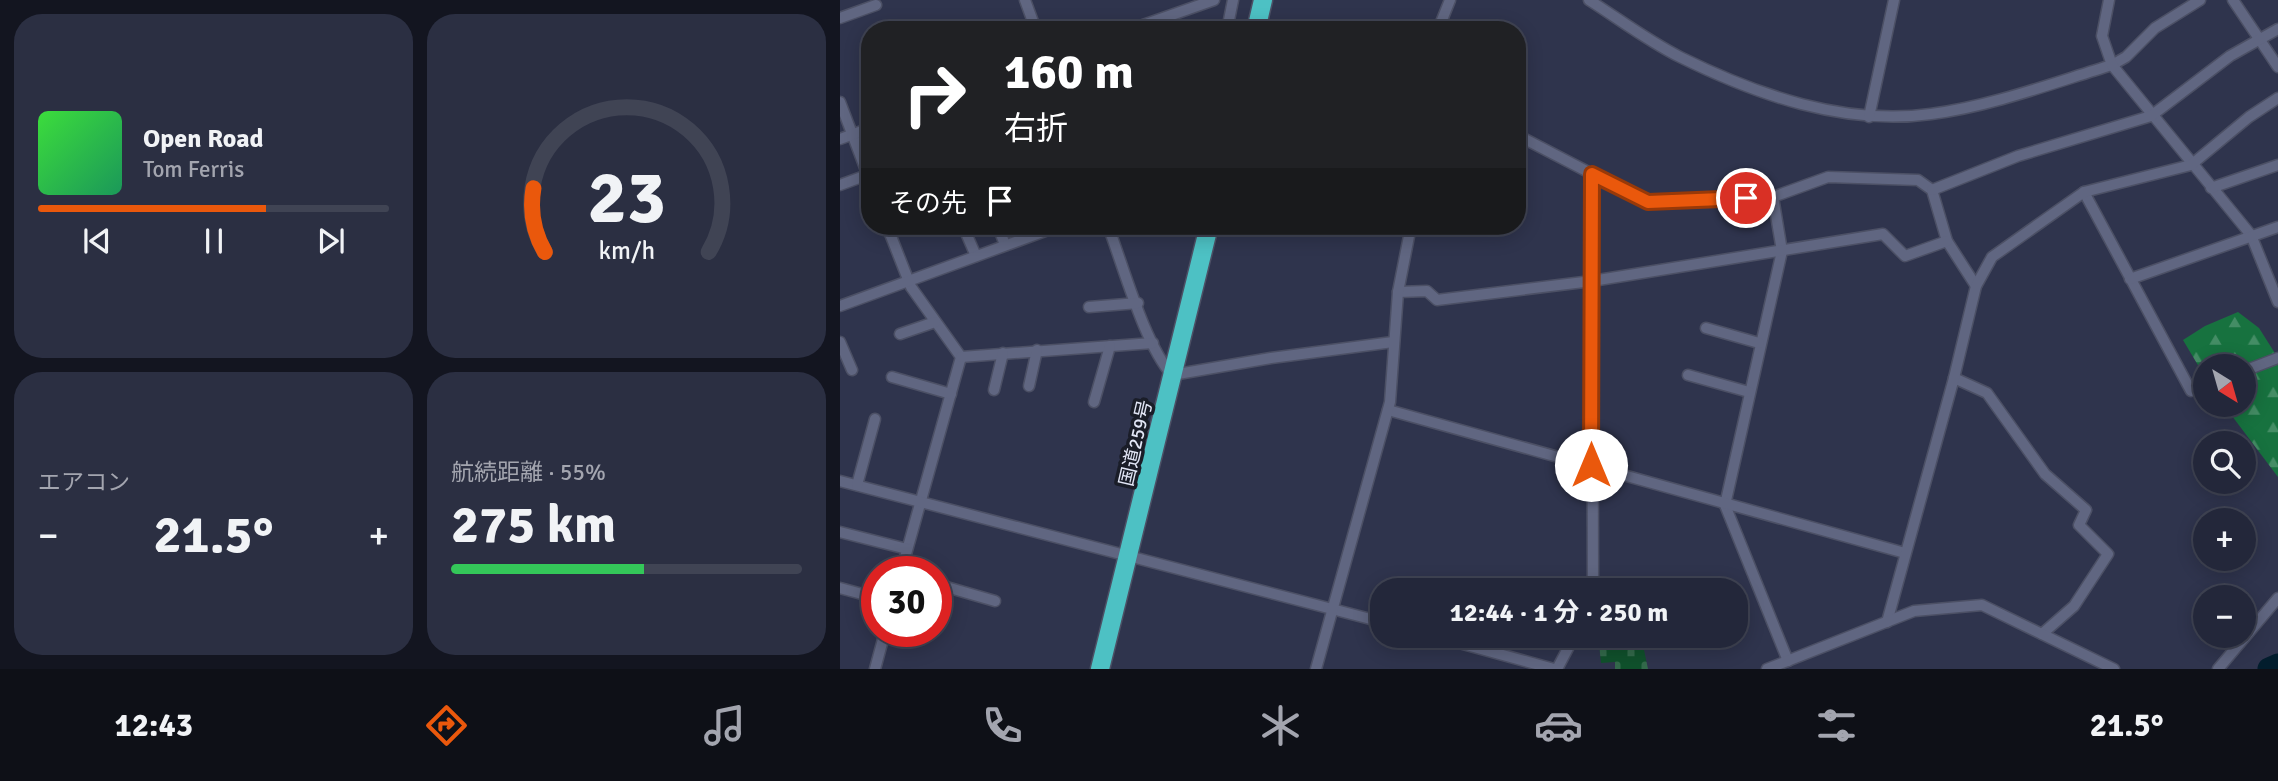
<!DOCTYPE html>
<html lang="ja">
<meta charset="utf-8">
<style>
:root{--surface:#23273a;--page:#2b2f42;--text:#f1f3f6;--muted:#a3a5af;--line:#404454;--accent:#ea580c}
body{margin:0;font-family:Signika,"Noto Sans JP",sans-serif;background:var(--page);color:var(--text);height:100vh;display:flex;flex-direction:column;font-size:26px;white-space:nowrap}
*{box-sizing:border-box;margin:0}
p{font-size:23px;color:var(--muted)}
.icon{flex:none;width:38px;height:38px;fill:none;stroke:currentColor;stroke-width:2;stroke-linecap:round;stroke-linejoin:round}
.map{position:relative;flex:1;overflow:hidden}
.panel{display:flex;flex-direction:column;gap:14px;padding:14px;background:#131520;width:840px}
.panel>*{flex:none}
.hud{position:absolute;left:21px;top:21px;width:665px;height:214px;border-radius:28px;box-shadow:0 4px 18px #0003,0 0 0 2px var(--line);background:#202124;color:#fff;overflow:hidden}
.needle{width:46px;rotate:143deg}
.fabs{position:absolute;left:1353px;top:354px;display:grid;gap:14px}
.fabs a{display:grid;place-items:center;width:63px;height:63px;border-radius:50%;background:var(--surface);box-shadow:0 4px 18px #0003,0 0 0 2px var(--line);font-size:35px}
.speed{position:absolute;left:21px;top:556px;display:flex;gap:14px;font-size:35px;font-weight:700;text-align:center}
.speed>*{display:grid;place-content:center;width:91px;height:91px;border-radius:50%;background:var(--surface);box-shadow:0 4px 18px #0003,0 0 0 2px var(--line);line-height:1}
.speed .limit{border:10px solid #d22;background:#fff;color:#111}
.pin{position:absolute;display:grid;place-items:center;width:60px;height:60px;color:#fff;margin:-30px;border:4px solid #fff;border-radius:50%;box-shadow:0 2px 7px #0007}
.me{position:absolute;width:77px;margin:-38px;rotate:0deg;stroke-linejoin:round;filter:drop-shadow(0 0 5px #0008)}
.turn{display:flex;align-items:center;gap:24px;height:147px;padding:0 28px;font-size:32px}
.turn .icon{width:91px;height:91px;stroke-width:2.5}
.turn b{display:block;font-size:49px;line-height:60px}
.then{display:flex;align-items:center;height:66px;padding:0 28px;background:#0003;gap:14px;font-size:26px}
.big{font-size:52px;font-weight:700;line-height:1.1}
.panel .widget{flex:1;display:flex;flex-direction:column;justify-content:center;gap:10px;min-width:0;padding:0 24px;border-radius:28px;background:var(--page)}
.panel .dial{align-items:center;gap:0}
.dial svg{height:182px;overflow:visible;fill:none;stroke:var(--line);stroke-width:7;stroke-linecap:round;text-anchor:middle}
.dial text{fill:var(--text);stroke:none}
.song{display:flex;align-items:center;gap:21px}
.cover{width:84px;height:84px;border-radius:10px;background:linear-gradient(135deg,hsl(120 70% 55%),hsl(150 70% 35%))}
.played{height:7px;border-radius:4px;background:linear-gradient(90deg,var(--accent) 65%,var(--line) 65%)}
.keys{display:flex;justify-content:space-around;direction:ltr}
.heat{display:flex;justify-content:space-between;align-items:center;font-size:38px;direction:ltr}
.charge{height:10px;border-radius:5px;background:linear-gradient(90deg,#34c759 55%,var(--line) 0)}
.panel .tiles{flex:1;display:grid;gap:14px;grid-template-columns:repeat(2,1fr)}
.trip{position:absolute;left:530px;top:578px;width:378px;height:70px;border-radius:28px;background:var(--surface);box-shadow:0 4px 18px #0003,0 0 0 2px var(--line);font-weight:700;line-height:70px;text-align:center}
.dock{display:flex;height:112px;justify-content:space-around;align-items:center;background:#0e1017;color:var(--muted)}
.dock .icon{width:49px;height:49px}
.dock .current{color:var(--accent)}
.dock b{font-size:32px;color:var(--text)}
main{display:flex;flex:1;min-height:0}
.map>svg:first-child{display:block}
.forest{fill:url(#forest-firs)}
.cemetery{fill:url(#cemetery-stones)}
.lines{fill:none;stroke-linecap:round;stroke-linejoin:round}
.river{stroke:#021d2d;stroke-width:23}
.street-casing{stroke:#4c5065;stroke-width:13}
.highway-casing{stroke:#4c5065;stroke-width:21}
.street{stroke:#606681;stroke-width:10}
.highway{stroke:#4dc1c4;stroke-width:18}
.route-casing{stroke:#983908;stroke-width:18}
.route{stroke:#ea580c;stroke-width:12}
.labels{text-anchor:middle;stroke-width:7;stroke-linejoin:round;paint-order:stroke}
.street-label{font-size:19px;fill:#e3e7f7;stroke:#1a1d28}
</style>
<main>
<section class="panel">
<div class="tiles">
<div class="widget">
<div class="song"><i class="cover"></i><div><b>Open Road</b><p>Tom Ferris</p></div></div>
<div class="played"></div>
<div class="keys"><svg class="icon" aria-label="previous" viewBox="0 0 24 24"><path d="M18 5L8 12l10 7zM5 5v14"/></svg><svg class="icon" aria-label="pause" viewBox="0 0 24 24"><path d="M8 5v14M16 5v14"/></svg><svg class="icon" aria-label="next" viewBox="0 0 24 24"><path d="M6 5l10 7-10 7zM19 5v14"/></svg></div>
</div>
<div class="widget dial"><svg viewBox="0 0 100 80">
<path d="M14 69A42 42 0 1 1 86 69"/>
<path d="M14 69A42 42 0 0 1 9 41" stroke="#ea580c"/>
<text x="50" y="56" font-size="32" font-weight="700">23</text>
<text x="50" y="72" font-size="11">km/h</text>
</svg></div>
<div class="widget"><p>エアコン</p>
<div class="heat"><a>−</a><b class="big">21.5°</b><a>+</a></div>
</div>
<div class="widget"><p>航続距離 · 55%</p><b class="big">275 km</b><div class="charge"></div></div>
</div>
</section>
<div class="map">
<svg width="1438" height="669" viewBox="0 0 1438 669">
<defs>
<pattern id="forest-firs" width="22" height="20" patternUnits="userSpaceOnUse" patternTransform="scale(1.75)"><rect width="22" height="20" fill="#17723f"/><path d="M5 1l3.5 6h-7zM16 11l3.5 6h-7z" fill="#448d65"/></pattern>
<pattern id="cemetery-stones" width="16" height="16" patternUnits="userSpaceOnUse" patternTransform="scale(1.75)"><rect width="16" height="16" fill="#10512c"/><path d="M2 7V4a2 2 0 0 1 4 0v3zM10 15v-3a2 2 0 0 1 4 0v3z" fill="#336a4b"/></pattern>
</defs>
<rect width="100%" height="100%" fill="#2f344d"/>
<polygon class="forest" points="1398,312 1419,328 1438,358 1438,477 1383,404 1404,404 1404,366 1365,366 1365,377 1343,340 1365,326"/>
<polygon class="cemetery" points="758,635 801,635 808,669 775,669 775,662 761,663"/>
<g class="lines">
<polyline class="river" points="1429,669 1438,665"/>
<defs>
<g id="street">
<polyline points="185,0 196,30"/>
<path d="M749 0C779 19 808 41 840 57 917 95 1005 126 1091 114 1152 106 1213 83 1272 65L1286 57 1315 28 1360 0"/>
<polyline points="1269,0 1262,36 1272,65 1411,235 1438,302"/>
<polyline points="1393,0 1438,67"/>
<polyline points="0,18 36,5"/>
<polyline points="142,28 142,30"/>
<polyline points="289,30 374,0"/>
<polyline points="387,30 393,0"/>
<polyline points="598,30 610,0"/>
<polyline points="0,102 30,181"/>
<polyline points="1029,117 1054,0"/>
<polyline points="677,135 808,203 933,197 988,177 1078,180 1092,190 1107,241 1136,286"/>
<polyline points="0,139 30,128"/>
<polyline points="752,174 753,590"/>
<polyline points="0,185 27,175"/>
<polyline points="1371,188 1438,165"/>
<polyline points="1092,190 1178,156 1311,116 1390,56 1438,29"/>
<polyline points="1244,192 1351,391 1365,386"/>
<polyline points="933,197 942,251 885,505 948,661"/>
<polyline points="47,226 71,287 121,357 61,572"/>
<polyline points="123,226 136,256"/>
<polyline points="158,226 165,245"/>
<path d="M268 226C284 268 304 343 332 375L431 358 553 342"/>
<polyline points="1290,279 1438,227"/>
<polyline points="558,292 587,291 597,300 752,281 1043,234 1065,256 1107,241"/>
<polyline points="0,306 219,226"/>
<polyline points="249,307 298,303"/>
<polyline points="866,328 919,343"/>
<polyline points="60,334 95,322"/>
<polyline points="0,342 12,370"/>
<polyline points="121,357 313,343"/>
<polyline points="1404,371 1438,358"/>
<polyline points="848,375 909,392"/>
<polyline points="52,377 111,394"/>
<polyline points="1114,378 1147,393 1205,474 1246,510 1239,525 1268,554 1234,606 1202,634"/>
<polyline points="189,386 197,350"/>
<polyline points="154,390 163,353"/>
<polyline points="254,402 270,346"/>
<polyline points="548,410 1065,553"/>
<polyline points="0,481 542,622"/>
<polyline points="17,485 35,419"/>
<polyline points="0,532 67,549"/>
<polyline points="96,584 155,601"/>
<polyline points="0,588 37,598"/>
<polyline points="1047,622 1114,378 1136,286 1152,257 1244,192 1351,165 1409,117 1438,98"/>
<polyline points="590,635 714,669"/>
<polyline points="35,669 45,632"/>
<polyline points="476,669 550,402 558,292 571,226"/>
<polyline points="717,669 735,635"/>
<polyline points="927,669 1074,611 1142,605 1274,669"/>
<polyline points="1378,669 1438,598"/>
</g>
<g id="highway">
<polyline points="416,30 423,0"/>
<polyline points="260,669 369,226"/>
</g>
</defs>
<use href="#street" class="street-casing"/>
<use href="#highway" class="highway-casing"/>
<use href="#street" class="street"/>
<use href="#highway" class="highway"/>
</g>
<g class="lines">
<defs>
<polyline id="route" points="751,465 752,174 808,202 906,198"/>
</defs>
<use href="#route" class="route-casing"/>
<use href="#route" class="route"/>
</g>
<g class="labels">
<g class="street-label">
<text transform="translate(295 443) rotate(-77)" y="7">国道259号</text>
</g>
</g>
</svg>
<div class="fabs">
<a><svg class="needle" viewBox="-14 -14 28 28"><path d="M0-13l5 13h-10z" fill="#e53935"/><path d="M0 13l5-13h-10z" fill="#a3a5af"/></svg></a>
<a><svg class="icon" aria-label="search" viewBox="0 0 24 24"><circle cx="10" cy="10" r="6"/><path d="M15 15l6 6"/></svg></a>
<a>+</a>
<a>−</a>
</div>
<div class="speed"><div class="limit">30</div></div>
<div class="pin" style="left:906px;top:198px;background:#d93025"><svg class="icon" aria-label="arrive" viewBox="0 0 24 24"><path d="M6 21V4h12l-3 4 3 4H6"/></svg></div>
<svg class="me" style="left:751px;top:465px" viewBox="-20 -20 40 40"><circle r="19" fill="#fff"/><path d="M0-13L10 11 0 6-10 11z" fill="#ea580c"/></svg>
<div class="trip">12:44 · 1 分 · 250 m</div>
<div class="hud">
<div class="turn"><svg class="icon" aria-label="right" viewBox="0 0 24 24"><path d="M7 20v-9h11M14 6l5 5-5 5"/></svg><div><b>160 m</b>右折</div></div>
<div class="then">その先<svg class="icon" aria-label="arrive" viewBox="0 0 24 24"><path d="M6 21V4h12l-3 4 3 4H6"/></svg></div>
</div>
</div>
</main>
<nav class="dock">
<b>12:43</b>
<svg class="icon current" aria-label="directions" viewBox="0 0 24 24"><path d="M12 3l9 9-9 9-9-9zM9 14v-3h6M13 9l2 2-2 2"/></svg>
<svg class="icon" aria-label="music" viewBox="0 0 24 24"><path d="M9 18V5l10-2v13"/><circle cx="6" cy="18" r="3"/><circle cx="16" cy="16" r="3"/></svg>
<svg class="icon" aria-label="phone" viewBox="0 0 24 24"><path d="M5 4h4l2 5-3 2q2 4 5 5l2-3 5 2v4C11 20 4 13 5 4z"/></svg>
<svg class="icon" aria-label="climate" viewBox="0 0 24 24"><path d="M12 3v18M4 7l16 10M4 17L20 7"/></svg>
<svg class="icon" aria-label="car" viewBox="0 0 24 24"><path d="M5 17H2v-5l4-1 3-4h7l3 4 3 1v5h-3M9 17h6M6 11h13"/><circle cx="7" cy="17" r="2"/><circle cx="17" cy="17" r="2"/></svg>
<svg class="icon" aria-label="filters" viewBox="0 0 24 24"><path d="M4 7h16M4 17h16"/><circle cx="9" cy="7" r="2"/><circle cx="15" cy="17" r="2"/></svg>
<b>21.5°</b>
</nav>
